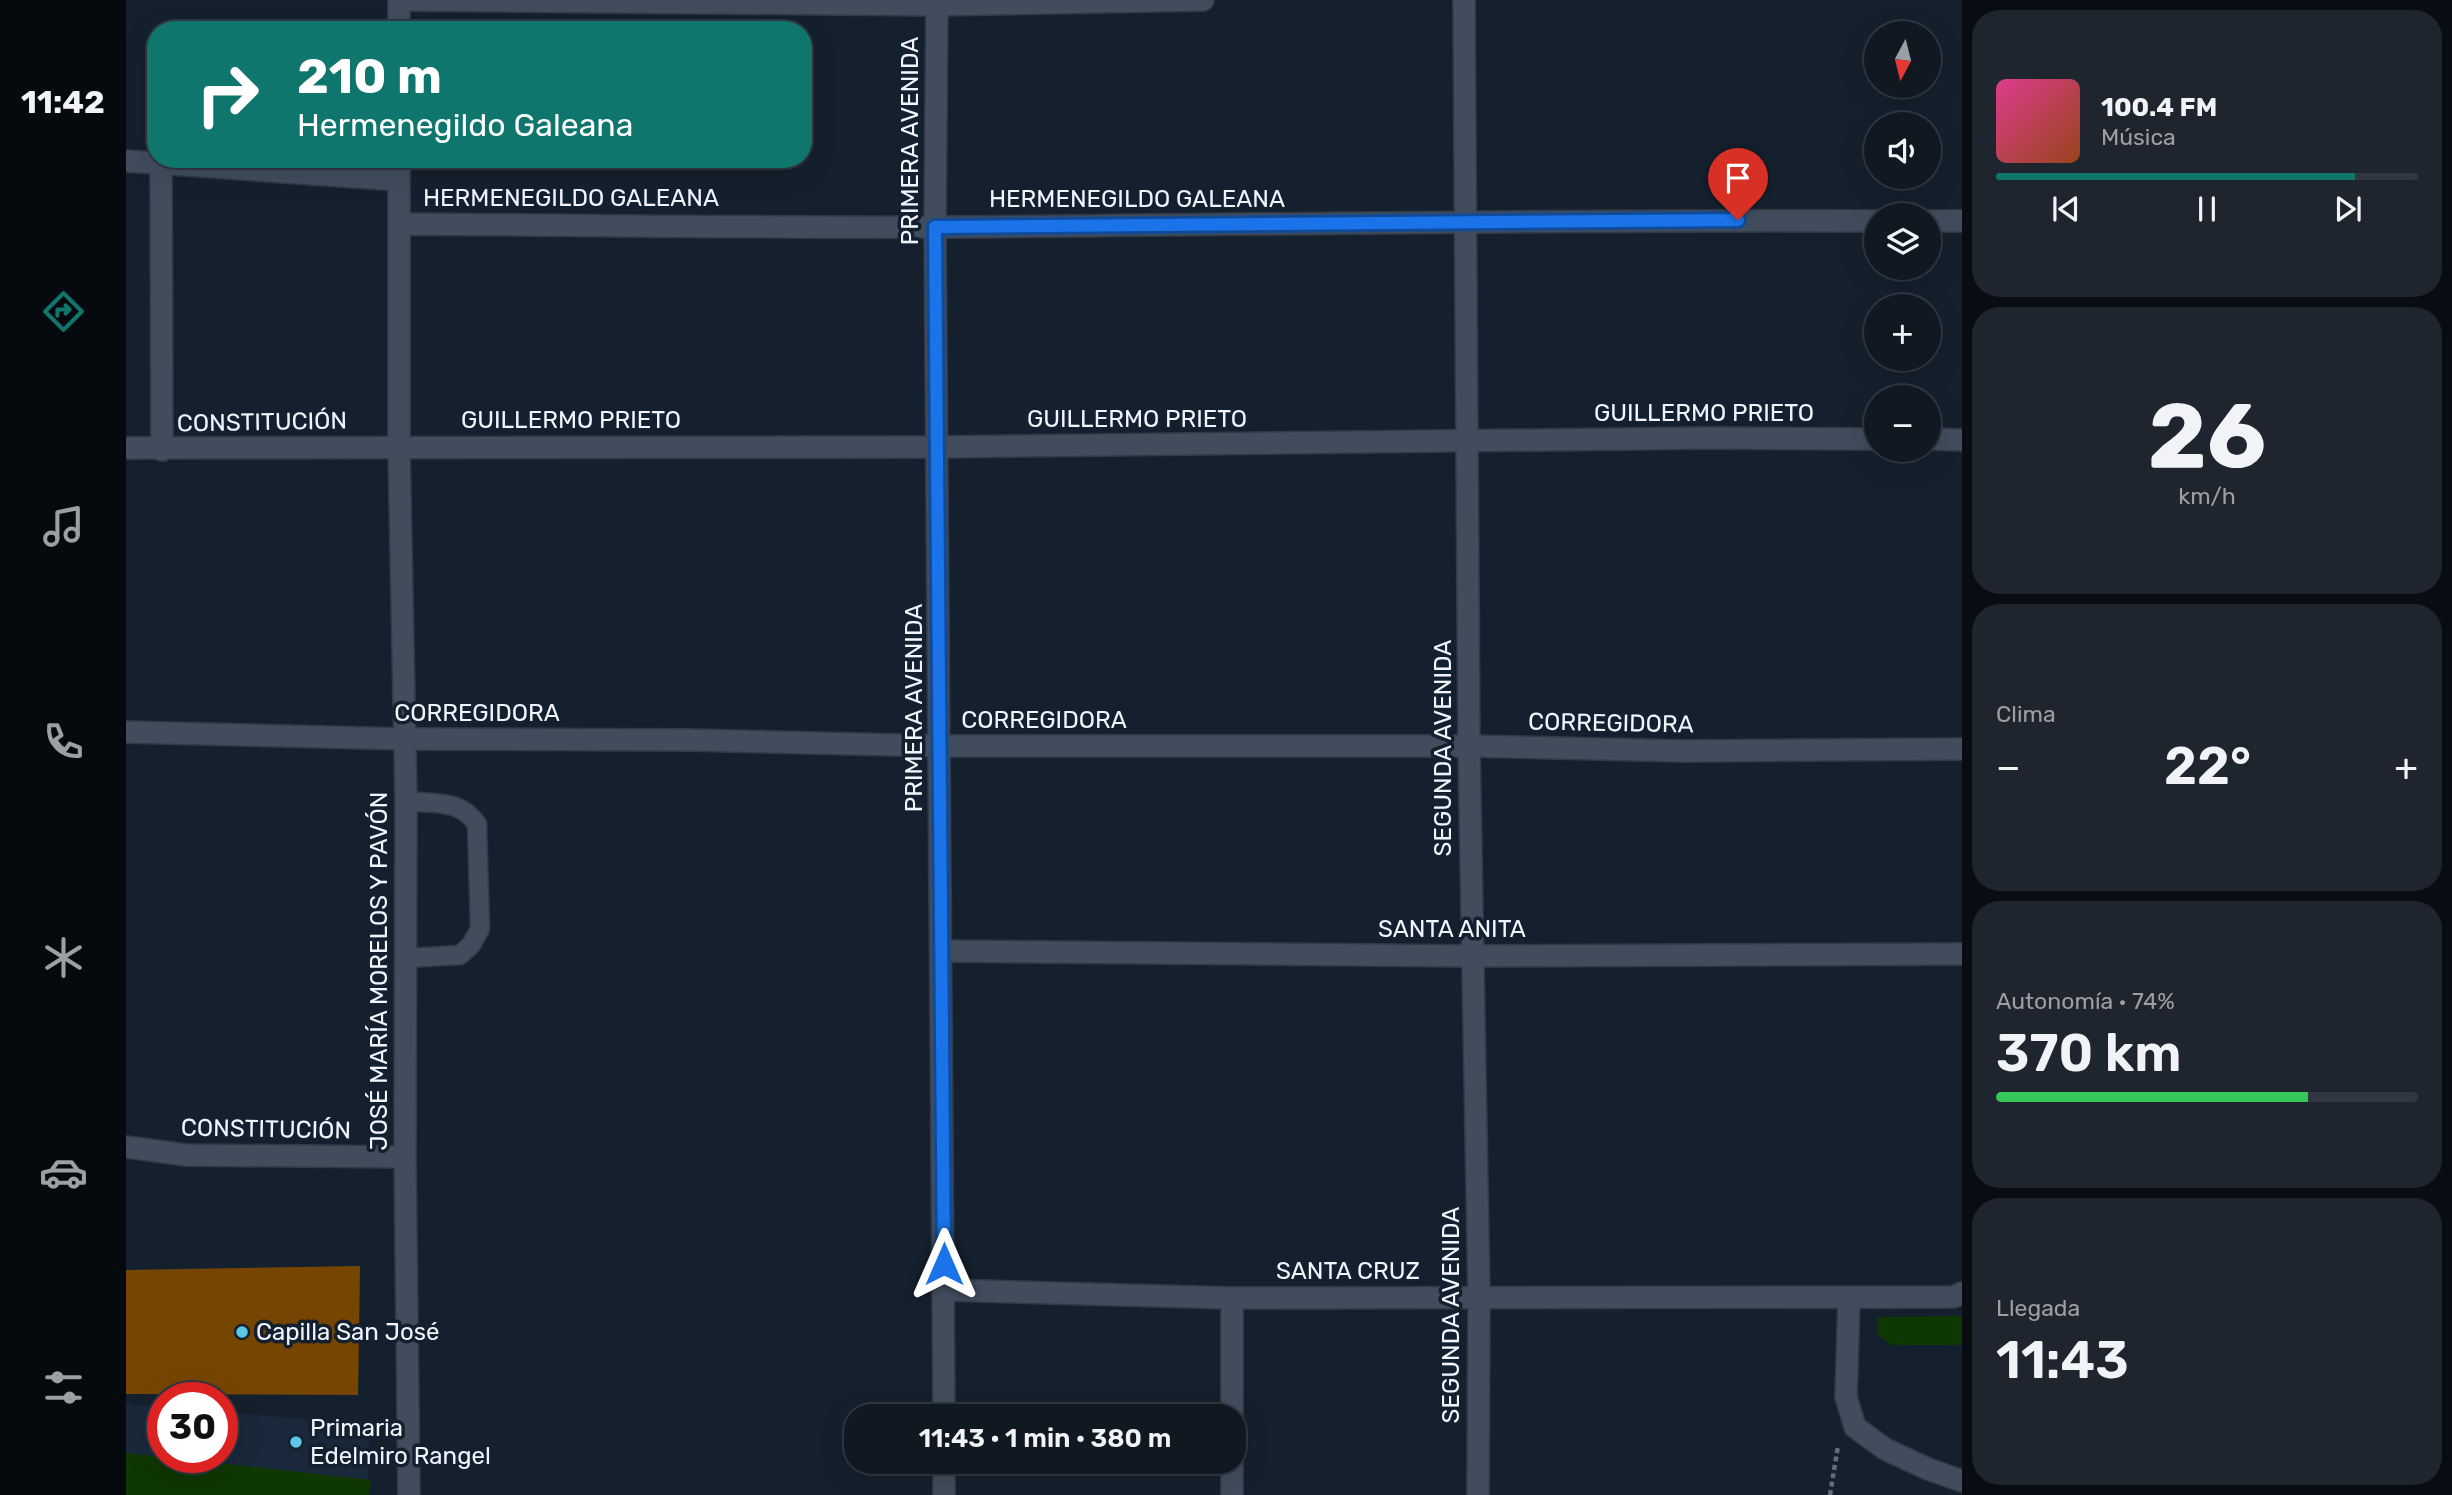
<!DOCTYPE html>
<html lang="es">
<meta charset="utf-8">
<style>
:root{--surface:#101822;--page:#1e252f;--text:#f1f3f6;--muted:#9ca0a5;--line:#303740;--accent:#0f766e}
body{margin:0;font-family:Rubik,sans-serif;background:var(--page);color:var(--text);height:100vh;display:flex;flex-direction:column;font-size:26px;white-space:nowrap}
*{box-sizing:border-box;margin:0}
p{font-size:23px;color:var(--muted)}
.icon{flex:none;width:38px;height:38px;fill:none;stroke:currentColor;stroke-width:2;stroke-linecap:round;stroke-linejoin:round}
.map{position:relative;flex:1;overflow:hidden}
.side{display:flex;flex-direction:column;gap:10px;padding:10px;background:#090d13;width:490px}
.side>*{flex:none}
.guide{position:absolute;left:21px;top:21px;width:665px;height:147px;border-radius:28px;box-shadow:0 7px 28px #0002,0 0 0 2px var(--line);background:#0f766e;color:#fff;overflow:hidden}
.needle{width:46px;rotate:187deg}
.tools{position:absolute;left:1738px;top:21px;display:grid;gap:14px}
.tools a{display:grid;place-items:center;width:77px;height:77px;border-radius:50%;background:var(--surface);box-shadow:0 7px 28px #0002,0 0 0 2px var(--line);font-size:35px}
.speed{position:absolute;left:21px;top:1382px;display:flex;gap:14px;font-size:35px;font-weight:700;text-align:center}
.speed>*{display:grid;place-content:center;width:91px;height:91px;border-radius:50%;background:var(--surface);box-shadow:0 7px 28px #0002,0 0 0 2px var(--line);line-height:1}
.speed .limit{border:10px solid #d22;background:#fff;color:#111}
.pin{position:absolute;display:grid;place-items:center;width:60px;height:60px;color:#fff;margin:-72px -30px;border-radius:50% 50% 50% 0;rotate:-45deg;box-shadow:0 0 7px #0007}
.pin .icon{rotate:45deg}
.me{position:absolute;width:77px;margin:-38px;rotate:0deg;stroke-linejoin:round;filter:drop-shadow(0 0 5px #0008)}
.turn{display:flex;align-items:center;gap:24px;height:147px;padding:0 35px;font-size:32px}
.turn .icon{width:91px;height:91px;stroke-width:2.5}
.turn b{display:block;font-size:49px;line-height:60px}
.big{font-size:52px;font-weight:600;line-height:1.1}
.side .card{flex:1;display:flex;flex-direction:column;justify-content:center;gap:10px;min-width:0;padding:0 24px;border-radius:28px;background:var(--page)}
.side .dial{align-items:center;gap:0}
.dial b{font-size:91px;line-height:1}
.song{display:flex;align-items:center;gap:21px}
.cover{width:84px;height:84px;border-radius:10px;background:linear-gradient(135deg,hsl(330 70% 55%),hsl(20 70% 35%))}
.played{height:7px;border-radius:4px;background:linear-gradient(90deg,var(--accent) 85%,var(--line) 85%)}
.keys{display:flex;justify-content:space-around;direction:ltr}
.heat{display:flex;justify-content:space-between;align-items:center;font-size:38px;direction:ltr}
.charge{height:10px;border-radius:5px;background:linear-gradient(90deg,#34c759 74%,var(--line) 0)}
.trip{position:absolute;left:718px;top:1404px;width:402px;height:70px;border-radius:28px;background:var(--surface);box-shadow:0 7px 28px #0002,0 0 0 2px var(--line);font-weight:600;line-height:70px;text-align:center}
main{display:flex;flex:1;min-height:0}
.menu{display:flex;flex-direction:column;width:126px;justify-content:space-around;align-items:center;background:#060a0e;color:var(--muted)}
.menu .icon{width:49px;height:49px}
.menu .active{color:var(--accent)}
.menu b{font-size:32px;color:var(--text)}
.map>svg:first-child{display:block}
.built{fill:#19293b}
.green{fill:#0f3701}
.building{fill:#764600}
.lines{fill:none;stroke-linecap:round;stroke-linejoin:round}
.service-casing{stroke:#313944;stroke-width:21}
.minor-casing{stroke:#313944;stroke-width:24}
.path{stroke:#636d79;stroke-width:4.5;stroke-dasharray:5 3.5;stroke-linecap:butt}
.service{stroke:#414d5d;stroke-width:18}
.minor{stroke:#414d5d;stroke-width:21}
.route-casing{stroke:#114b97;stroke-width:18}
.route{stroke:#1a73e8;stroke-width:12}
.poi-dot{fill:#5dc7e8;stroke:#15202e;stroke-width:2.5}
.labels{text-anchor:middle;stroke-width:7;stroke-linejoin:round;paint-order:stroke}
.street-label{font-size:24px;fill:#eef5ff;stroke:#15202e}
.poi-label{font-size:24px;fill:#eef5ff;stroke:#15202e;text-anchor:start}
</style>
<main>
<nav class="menu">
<b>11:42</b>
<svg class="icon active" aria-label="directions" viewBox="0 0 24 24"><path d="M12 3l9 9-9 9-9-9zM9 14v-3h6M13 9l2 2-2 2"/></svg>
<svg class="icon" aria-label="music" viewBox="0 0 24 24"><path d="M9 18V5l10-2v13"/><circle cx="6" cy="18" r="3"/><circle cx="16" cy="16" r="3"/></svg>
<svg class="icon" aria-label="phone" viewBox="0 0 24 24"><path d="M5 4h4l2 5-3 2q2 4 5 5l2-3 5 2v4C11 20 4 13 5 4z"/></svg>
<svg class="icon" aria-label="climate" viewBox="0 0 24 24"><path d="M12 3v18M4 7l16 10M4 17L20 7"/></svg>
<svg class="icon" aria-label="car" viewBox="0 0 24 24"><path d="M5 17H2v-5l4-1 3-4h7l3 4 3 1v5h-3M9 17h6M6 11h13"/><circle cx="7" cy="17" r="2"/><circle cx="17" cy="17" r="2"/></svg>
<svg class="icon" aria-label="filters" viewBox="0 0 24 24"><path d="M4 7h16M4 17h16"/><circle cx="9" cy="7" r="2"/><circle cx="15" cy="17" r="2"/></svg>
</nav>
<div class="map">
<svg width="1836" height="1495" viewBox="0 0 1836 1495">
<rect width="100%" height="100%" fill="#15202e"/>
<polygon class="built" points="0,1404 37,1407 37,1458 96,1458 96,1412 244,1425 241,1495 0,1495"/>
<g class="green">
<polygon points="1836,1316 1836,1345 1765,1345 1751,1334 1751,1317"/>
<polygon points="0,1453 245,1480 243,1495 0,1495"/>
</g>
<polygon class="building" points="234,1266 232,1395 0,1394 0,1270"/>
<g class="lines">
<defs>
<path id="service" d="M280 801C308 804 334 799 351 824L354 929 345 945 334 955 281 958"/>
<g id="minor">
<polyline points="273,0 811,5 1077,0"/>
<polyline points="273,0 273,30"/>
<polyline points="811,0 809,227 818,1416"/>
<polyline points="1338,0 1343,746 1353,1297 1352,1495"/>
<polyline points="273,159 273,446 280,801 279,1157 283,1495"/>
<polyline points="0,161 273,180"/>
<polyline points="35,165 36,450"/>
<polyline points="1802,221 1836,221"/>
<path d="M273 224C454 225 634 228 815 227 1127 225 1438 219 1750 221"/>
<polyline points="1802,439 1836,440"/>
<polyline points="0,448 812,447 1581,438 1750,439"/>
<polyline points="0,732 279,739 563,740 814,746 1343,746 1558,751 1836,749"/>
<polyline points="816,951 1346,956 1836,954"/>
<polyline points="0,1147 60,1155 279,1157"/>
<polyline points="818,1290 1106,1298 1827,1297 1836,1293"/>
<polyline points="1106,1298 1106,1416"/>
<polyline points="1723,1298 1720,1397 1729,1427 1759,1449 1802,1469 1836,1481"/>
<polyline points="818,1461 818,1495"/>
<polyline points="1106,1461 1106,1495"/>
</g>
</defs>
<use href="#service" class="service-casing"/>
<use href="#minor" class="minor-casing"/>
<polyline class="path" points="1704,1495 1712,1446"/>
<use href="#service" class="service"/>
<use href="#minor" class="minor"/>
</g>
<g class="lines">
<defs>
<polyline id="route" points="818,1264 809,227 1612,220"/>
</defs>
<use href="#route" class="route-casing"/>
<use href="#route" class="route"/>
</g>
<g class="poi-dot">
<circle cx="116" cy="1332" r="7"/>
<circle cx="170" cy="1442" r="7"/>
</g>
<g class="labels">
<g class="street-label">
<text transform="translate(784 141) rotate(-90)" y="8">PRIMERA AVENIDA</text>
<text x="445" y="206">HERMENEGILDO GALEANA</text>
<text x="1011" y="207">HERMENEGILDO GALEANA</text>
<text x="1578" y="421">GUILLERMO PRIETO</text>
<text x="1011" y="427">GUILLERMO PRIETO</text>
<text x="445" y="428">GUILLERMO PRIETO</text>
<text transform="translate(136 422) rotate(-1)" y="8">CONSTITUCIÓN</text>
<text transform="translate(788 708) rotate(-90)" y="8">PRIMERA AVENIDA</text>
<text x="351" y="721">CORREGIDORA</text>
<text x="918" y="728">CORREGIDORA</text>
<text transform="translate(1485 723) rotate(1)" y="8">CORREGIDORA</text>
<text transform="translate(1317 748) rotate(-90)" y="8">SEGUNDA AVENIDA</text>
<text x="1326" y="937">SANTA ANITA</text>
<text transform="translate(253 971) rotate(-90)" y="8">JOSÉ MARÍA MORELOS Y PAVÓN</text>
<text transform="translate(140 1129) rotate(1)" y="8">CONSTITUCIÓN</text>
<text x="1222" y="1279">SANTA CRUZ</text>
<text transform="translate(1325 1315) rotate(-90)" y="8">SEGUNDA AVENIDA</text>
</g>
<g class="poi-label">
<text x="130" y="1340">Capilla San José</text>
<text x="184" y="1436">Primaria<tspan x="184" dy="28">Edelmiro Rangel</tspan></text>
</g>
</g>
</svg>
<div class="tools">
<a><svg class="needle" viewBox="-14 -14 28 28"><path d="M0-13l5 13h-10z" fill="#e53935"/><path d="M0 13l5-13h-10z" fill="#9ca0a5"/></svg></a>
<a><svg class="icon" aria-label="sound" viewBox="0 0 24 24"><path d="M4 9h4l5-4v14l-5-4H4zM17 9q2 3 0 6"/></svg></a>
<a><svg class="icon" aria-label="layers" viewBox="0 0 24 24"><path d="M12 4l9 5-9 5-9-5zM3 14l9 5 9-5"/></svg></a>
<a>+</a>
<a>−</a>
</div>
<div class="speed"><div class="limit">30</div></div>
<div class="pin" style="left:1612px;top:220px;background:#d93025"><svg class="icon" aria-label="arrive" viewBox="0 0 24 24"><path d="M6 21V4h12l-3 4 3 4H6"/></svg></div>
<svg class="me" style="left:818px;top:1264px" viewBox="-20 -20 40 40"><path d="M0-17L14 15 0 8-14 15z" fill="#1a73e8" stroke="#fff" stroke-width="4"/></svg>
<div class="trip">11:43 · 1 min · 380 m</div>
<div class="guide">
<div class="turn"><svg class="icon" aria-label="right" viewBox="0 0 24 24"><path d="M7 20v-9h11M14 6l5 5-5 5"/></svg><div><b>210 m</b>Hermenegildo Galeana</div></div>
</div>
</div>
<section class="side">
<div class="card">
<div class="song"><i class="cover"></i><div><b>100.4 FM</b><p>Música</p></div></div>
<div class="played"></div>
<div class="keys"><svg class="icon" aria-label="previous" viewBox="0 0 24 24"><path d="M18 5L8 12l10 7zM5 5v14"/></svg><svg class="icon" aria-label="pause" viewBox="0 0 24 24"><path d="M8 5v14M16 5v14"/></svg><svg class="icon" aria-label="next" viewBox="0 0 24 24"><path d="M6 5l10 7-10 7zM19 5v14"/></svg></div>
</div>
<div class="card dial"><b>26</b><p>km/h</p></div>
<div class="card"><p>Clima</p>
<div class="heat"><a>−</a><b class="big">22°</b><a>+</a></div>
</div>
<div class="card"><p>Autonomía · 74%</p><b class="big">370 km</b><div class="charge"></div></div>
<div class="card"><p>Llegada</p><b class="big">11:43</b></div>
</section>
</main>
